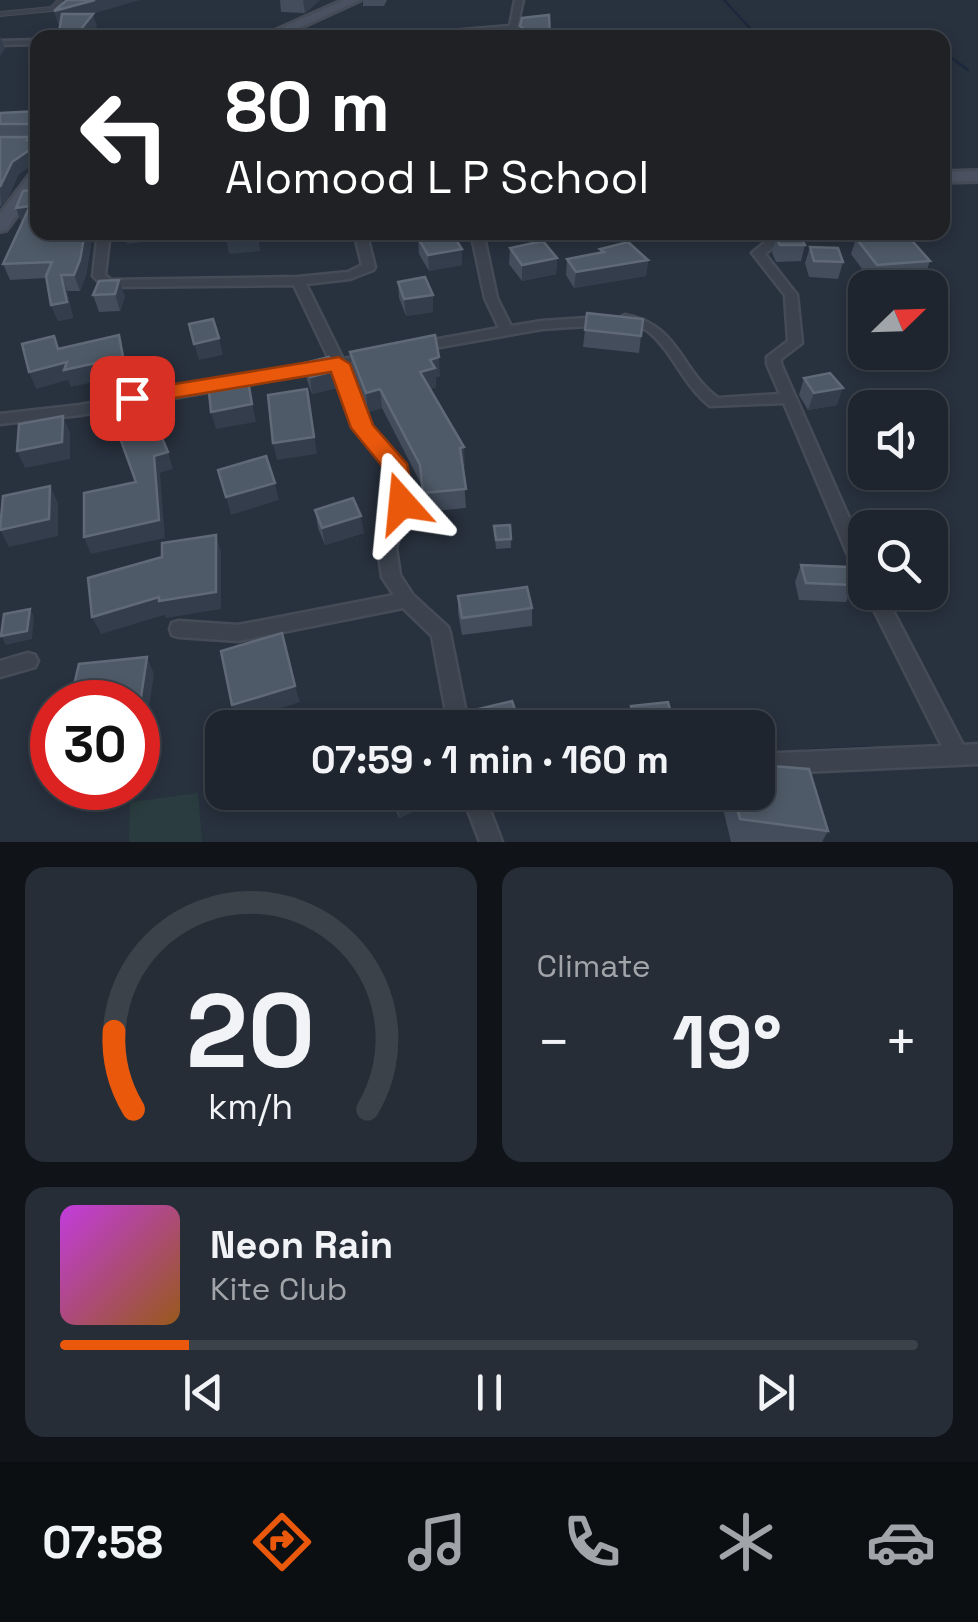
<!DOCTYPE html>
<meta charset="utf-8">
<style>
:root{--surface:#1e252e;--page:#262d36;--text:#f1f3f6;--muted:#a1a5aa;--line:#3c424a;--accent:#ea580c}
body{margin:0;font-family:"Space Grotesk",sans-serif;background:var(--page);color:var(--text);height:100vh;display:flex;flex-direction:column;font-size:38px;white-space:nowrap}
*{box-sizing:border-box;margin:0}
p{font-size:32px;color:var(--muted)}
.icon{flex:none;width:55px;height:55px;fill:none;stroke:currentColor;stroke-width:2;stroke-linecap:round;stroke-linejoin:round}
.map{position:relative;height:842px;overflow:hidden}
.details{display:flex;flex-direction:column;gap:25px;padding:25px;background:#101419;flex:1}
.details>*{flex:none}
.hud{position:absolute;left:30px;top:30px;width:920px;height:210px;border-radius:20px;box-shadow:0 5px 15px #0003,0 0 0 2px var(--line);background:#202124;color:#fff;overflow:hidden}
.needle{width:65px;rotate:67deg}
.tools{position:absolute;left:848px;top:270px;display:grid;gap:20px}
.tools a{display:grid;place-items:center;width:100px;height:100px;border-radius:20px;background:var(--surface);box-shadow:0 5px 15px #0003,0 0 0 2px var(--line);font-size:50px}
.speed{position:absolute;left:30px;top:680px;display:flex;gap:20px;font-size:50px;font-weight:700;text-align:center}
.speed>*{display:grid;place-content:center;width:130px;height:130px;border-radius:50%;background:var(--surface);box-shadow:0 5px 15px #0003,0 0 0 2px var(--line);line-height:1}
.speed .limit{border:15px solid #d22;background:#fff;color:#111}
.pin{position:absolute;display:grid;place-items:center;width:85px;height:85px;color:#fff;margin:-42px;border-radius:20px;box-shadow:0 5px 15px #0006}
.me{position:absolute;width:110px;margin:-55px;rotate:342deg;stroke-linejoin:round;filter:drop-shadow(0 0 8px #0008)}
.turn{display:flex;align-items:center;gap:35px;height:210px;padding:0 30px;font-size:45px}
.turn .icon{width:130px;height:130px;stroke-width:2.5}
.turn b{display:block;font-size:70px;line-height:85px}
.big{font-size:75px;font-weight:700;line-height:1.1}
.details .tile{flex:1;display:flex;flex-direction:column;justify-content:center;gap:15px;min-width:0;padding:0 35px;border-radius:20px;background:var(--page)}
.details .dial{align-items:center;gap:0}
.dial svg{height:260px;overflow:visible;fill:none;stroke:var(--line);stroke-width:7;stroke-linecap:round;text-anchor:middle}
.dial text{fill:var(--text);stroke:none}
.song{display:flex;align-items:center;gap:30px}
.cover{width:120px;height:120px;border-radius:15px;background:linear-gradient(135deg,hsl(290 70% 55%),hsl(30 70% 35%))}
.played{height:10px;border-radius:5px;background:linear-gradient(90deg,var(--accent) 15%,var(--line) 15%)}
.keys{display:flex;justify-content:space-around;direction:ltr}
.heat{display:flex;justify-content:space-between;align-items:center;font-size:55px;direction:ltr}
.details .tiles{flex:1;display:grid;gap:25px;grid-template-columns:1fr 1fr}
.tile:last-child{grid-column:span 2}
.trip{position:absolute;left:205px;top:710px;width:570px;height:100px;border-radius:20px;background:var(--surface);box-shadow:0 5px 15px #0003,0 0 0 2px var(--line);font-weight:700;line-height:100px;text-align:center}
.dock{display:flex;height:160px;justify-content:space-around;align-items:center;background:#0c0f12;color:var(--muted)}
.dock .icon{width:70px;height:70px}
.dock .selected{color:var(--accent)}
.dock b{font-size:45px;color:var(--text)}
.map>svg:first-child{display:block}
.green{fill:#2a3c3f}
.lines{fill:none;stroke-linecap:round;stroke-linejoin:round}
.stream-far1{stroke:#1c283b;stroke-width:2.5}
.stream{stroke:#1c283b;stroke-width:6}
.lane-casing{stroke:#454c57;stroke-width:6}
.street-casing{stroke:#454c57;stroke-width:5}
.secondary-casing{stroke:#454c57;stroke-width:6}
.lane{stroke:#3c434e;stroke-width:4}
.street{fill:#3c434e;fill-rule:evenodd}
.secondary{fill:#4a5261;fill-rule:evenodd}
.wall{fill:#434d5c}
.shaded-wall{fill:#333d4b}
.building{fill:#4f5a68;stroke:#606977;stroke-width:2.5}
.route{fill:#ea580c;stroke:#983908;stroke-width:2.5}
</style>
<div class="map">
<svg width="978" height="842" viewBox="0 0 978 842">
<rect width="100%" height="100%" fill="#28313e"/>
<polygon class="green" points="198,793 202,842 129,842 130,802"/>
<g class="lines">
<g class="stream-far1">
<polyline points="724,0 759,38"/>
<polyline points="942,51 968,70"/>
</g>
<polyline class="stream" points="804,752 868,749"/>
<defs>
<polyline id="lane" points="0,14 52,9 60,0"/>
<g id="street">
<polygon points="515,0 523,0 515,36 512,36 508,34 509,31 429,38 272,36 268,34 272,32 367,31 393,36 510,26"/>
<polygon points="38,40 38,44 0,45 0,41"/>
<polygon points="98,232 110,232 105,275 111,280 298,277 348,272 362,265 354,232 366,232 375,267 373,270 350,279 306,284 343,359 371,354 378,358 376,361 347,367 370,426 403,464 410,503 396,548 400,575 413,595 448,627 450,633 469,728 449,728 432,636 403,608 238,641 179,637 172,635 170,629 172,623 179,621 238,625 394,595 382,577 378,548 394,503 387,466 355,428 334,369 80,415 0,424 0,414 80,405 330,361 294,285 104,287 93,276"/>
<polygon points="471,232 483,232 497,298 511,326 542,321 602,317 609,321 602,325 542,329 417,351 412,350 410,347 417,343 499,328 485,298"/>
<path d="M771 232H783L779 242 765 254 797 295 802 343 781 359V364L865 554V581L859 579 856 574 784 403 710 406C683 385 673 351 648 331 639 325 627 324 618 319L625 315C680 325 679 369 718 398L780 394 767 364V357L788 341 785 295 752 253 769 239Z"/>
<polygon points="865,592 883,592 963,745 978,744 978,764 758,774 758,754 942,746"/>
<polygon points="28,653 35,655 38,661 35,667 0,677 0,661"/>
<polygon points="461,792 483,792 502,842 480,842"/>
</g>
<g id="secondary">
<polygon points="344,0 360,0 277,38 259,38"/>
<polygon points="38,170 38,187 6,230 0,231 0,214 32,172"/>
<polygon points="978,171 978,181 942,182 942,172"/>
</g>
</defs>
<use href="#lane" class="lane-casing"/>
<use href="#street" class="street-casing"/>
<use href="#secondary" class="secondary-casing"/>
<use href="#lane" class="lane"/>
<use href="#street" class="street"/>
<use href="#secondary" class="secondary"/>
</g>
<g class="wall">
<polygon points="280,0 320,0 305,13 281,12"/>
<polygon points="363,0 387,0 384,6 363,6"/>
<polygon points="520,26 550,36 550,38 526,38 520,32"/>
<polygon points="38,111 38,137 26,137 32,137 33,140 8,198 0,207 0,113"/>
<polygon points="16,208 38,232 93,232 86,275 80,291 67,291 73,318 58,321 51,305 46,278 10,280 3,264 22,223"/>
<polygon points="736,232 766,232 761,241 738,240"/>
<polygon points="776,237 805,245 801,261 776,262 772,253"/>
<polygon points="418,238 462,249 462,265 429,271 419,254"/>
<polygon points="856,238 930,261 924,278 871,281 851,254"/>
<polygon points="810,247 843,262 838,279 809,277 805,263"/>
<polygon points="510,248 557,258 556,274 522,281 509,264"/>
<polygon points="600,249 648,260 646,276 574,288 566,275 567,259 600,253"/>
<polygon points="99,281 125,296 120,311 99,312 93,295"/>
<polygon points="398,282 433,312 406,316 399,298"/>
<polygon points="643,319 639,353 583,347 585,330"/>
<polygon points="350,352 440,376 436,377 436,387 430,389 465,466 463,467 466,508 424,512 421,484 382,408 368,412 352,370"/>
<polygon points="304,363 335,371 337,388 312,394 307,380"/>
<polygon points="804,378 837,405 808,410 799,395"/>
<polygon points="315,510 364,533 325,545 318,528"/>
<polygon points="494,526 511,539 511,548 496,549"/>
<polygon points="801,565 853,585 846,602 799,600 795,582"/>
<polygon points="458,596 532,608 532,626 462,635 458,613"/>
<polygon points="631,706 675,728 629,728 628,722"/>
<polygon points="721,715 742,728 720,728 718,724"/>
<polygon points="388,792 427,792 428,805 399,818"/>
<polygon points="719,792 758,792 828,831 822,842 731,842"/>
</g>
<g class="shaded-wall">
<polygon points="95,0 140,0 58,24 54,11"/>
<polygon points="305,0 320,0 305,13 303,1"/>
<polygon points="93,14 97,26 88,38 74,38"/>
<polygon points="0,36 5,49 0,56"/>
<polygon points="32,137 35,146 38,144 38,160 17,176 8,198 1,207 0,187 12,162 28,140"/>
<polygon points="30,206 22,224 16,208"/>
<polygon points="85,232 93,232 86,275 80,291 74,275"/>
<polygon points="123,232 159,232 159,240 127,244"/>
<polygon points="258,232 260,251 229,254 226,238"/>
<polygon points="462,249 462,265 429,271 428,255"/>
<polygon points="557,258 556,274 522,281 522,265"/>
<polygon points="648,260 646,276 574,288 576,272"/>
<polygon points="61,275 67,291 73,318 58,321 51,305"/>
<polygon points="119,280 125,296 120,311 115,294"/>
<polygon points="433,295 433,312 406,316 404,299"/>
<polygon points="119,335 128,374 71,387 68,380 36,389 29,372 54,336 61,353"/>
<polygon points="219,338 223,355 199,360 194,344"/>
<polygon points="439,357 440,376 436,377 436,387 421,391 420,372 430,360"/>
<polygon points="335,371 337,388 312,394 310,377"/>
<polygon points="247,375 256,422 216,429 211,412"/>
<polygon points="843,388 837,405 808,410 814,393"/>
<polygon points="380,389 382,408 368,412 366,393"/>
<polygon points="310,407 317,454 277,460 273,443"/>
<polygon points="63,416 70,433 70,459 25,468 17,451"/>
<polygon points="464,447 465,466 460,468 460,448"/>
<polygon points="168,452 173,469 160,473 165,538 91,554 84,537 159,520 154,456"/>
<polygon points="275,483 279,500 231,515 226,497"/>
<polygon points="50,486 58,503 58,536 9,547 0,530"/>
<polygon points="361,516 364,533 325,545 322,528"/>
<polygon points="216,535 221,552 221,609 166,618 164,615 101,634 92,617"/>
<polygon points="30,609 34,617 32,639 6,645 1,636"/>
<polygon points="147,657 154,674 140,769 138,763 138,717"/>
<polygon points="295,686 300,702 237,722 232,705"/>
<polygon points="518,718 517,726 484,728 484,726"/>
<polygon points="422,792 427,792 428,805 399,818 397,804"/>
</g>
<g class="building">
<polygon points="67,0 95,0 54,11"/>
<polygon points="62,14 93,14 74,38 58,38"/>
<polygon points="549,15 550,36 531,35 520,26 522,18"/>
<polygon points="38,111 37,135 34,124 0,124 0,113"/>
<polygon points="0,137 32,137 28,140 38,141 38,144 12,162 0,187"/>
<polygon points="38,189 38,232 85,232 80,260 74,275 61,275 67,302 51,305 46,276 52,262 3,264 30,206 16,208 23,191"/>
<polygon points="226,232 257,232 257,235 226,238"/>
<polygon points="447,232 451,232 462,249 428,255 418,238"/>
<polygon points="779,232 798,232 805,245 780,245 776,237"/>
<polygon points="907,235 930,261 877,265 856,238"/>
<polygon points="543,241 557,258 522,265 510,248"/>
<polygon points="628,242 648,260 576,272 567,259 604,252 600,249"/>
<polygon points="810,247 838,248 843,262 814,261"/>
<polygon points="425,277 433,295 404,299 398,282"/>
<polygon points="119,280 115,294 93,295 99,281"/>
<polygon points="587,313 643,319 641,336 585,330"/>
<polygon points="213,319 219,338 194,344 189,324"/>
<polygon points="119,335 123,357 64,370 67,362 29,372 22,344 54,336 58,349"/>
<polygon points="435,335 439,357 430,360 435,368 420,372 464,447 460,448 466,489 423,493 420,465 380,389 366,393 350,352"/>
<polygon points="329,357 335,371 310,377 304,363"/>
<polygon points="830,373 843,388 814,393 804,378"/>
<polygon points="247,375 252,404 211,412 208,382"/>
<polygon points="307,389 314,437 273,443 268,395"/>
<polygon points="63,416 62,442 17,451 19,424"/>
<polygon points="157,426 168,452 154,456 159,520 84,537 84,493 136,482 120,438"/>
<polygon points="266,456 275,483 226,497 218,470"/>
<polygon points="50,486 49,519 0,530 3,496"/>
<polygon points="353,498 361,516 322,528 315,510"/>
<polygon points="510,525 511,539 496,540 494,526"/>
<polygon points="216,535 216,592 159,601 159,597 92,617 88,578 162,557 162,543"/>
<polygon points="801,565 848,567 853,585 806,583"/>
<polygon points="527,587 532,608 462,618 458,596"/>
<polygon points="30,609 27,631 1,636 4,614"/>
<polygon points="282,633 295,686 232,705 221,651"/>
<polygon points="147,657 138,717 138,702 70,702 79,664"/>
<polygon points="512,701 518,718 484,726 479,709"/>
<polygon points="668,702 675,728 637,728 631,706"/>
<polygon points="735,712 742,728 726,728 721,715"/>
<polygon points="758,765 809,769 828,831 740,819 733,792 758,792"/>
<polygon points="392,792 422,792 397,804"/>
</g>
<polygon class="route" points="339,357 350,364 373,425 407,464 414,503 411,509 393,509 383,467 351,428 331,372 132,405 120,398 132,391"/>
</svg>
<div class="tools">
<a><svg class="needle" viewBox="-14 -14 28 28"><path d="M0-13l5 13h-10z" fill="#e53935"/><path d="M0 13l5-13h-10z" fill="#a1a5aa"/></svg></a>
<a><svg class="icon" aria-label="sound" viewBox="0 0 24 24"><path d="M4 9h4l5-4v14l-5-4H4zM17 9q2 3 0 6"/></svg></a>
<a><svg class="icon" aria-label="search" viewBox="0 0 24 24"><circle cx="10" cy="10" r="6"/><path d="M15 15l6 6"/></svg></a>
</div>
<div class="speed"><div class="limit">30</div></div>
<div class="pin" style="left:132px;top:398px;background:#d93025"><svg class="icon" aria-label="arrive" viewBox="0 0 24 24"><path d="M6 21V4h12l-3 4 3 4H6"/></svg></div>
<svg class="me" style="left:402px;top:503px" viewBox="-20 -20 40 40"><path d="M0-17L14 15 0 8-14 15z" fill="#ea580c" stroke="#fff" stroke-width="4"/></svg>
<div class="trip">07:59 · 1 min · 160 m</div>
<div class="hud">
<div class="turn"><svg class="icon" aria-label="left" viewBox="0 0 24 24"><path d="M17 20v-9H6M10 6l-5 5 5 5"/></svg><div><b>80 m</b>Alomood L P School</div></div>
</div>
</div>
<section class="details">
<div class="tiles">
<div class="tile dial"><svg viewBox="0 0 100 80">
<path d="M14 69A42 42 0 1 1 86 69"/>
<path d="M14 69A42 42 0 0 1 8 45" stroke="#ea580c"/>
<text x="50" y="56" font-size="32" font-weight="700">20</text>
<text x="50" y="72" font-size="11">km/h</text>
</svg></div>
<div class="tile"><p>Climate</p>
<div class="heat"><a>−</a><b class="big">19°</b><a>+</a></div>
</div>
<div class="tile">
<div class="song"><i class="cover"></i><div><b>Neon Rain</b><p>Kite Club</p></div></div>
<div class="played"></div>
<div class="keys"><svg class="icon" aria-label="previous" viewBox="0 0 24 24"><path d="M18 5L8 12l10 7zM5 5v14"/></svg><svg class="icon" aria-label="pause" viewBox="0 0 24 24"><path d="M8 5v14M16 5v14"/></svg><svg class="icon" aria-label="next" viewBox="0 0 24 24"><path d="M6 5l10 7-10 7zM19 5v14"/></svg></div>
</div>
</div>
</section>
<nav class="dock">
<b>07:58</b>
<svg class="icon selected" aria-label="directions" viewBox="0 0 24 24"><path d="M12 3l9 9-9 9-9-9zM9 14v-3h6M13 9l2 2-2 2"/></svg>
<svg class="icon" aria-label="music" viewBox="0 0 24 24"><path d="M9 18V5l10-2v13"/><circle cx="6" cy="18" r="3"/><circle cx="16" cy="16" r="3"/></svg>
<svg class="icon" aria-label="phone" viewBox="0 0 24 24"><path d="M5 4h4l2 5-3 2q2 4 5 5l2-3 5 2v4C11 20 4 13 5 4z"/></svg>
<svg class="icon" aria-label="climate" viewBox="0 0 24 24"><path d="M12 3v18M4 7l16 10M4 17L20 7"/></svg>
<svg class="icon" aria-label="car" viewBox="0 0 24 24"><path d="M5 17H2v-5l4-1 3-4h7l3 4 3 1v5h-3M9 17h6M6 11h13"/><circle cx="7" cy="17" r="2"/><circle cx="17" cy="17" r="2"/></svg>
</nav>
